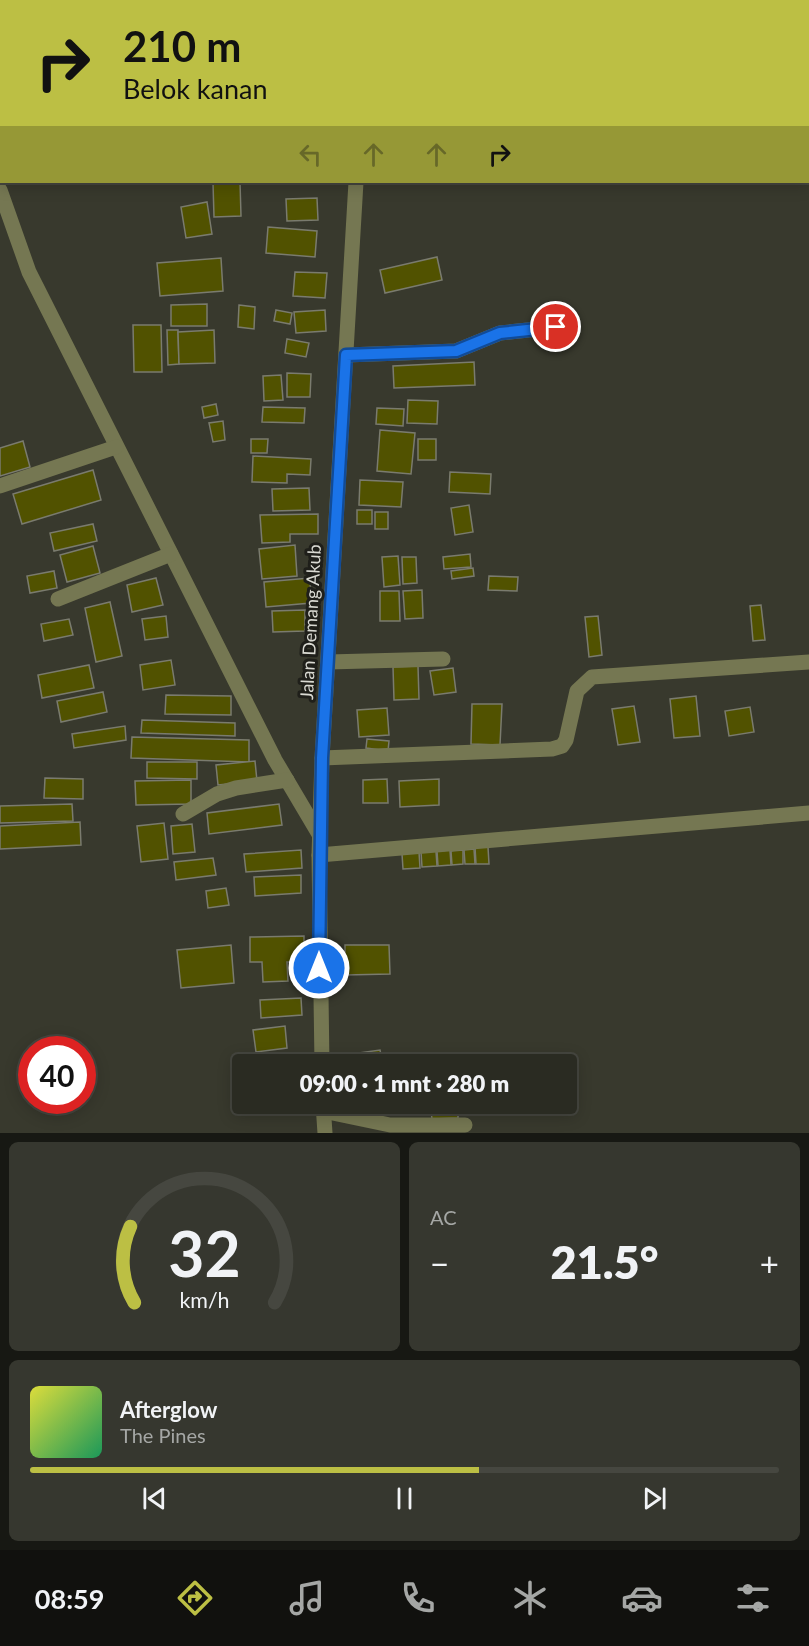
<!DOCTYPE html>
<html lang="id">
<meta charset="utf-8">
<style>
:root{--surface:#2a2b22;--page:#36372f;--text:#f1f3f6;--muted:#a5a7a5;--line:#464740;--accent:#bcbf44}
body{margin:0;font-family:Lato,sans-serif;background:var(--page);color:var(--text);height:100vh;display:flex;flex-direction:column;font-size:22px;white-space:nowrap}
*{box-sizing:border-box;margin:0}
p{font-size:20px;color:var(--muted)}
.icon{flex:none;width:33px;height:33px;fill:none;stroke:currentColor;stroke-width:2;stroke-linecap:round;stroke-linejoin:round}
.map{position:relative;height:1133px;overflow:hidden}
.details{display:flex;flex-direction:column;gap:9px;padding:9px;background:#171813;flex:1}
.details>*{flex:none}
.top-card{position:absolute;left:0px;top:0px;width:810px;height:183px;box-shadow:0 3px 15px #0003,0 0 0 2px var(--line);background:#bcbf44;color:#111;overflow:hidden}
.speed{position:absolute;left:18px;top:1036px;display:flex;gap:12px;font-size:30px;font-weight:700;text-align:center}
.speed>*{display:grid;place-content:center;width:78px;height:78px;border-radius:50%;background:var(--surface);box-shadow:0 3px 15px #0003,0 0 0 2px var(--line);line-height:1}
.speed .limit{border:9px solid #d22;background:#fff;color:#111}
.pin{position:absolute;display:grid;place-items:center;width:51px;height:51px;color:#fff;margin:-26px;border:3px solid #fff;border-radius:50%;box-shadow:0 2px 6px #0007}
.me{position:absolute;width:66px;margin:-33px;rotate:0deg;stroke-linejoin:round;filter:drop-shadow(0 0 4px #0008)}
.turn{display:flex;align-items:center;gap:21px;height:126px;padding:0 24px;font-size:27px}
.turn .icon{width:78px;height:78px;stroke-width:2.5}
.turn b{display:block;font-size:42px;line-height:51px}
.lanes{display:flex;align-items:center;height:57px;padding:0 24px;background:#0003;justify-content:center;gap:30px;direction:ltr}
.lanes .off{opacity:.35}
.big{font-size:45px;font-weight:800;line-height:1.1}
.details .card{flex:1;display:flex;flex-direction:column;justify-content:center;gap:9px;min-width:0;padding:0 21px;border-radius:9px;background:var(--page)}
.details .dial{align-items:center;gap:0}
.dial svg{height:156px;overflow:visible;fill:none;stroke:var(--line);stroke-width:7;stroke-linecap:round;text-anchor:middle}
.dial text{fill:var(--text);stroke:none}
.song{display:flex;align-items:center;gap:18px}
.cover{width:72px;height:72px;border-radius:9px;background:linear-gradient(135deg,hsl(60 70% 55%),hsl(150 70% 35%))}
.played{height:6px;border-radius:3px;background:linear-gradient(90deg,var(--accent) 60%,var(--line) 60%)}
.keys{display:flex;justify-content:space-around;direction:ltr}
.heat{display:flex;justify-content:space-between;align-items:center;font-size:33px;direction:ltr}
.details .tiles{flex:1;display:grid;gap:9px;grid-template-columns:1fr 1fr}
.card:last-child{grid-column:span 2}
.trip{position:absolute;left:232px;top:1054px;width:345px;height:60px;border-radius:6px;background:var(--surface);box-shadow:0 3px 15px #0003,0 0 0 2px var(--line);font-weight:800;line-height:60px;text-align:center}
.dock{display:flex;height:96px;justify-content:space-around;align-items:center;background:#11110e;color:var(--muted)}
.dock .icon{width:42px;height:42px}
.dock .current{color:var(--accent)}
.dock b{font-size:27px;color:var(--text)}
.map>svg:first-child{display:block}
.building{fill:#515200;stroke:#7a7b6e;stroke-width:1.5}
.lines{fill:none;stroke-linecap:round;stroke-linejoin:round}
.minor{stroke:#757752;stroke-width:15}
.route-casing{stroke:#114b97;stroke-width:15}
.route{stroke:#1a73e8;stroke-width:10}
.labels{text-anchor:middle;stroke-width:6;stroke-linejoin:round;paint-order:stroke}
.street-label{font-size:18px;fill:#dadad3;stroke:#1f1f1a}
</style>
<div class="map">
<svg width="809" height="1133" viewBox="0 0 809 1133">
<rect width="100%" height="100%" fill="#38392d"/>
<g class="building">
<rect x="50" y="0" width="48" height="2"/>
<rect x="311" y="0" width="42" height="2"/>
<rect x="409" y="0" width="41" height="2"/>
<polygon points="240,182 241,216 214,217 213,183"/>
<polygon points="317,198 318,220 287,221 286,199"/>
<polygon points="207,202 212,234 186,238 181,207"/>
<polygon points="268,227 317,231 315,257 266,253"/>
<polygon points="437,257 442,280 385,293 380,270"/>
<polygon points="221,258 223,291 160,296 157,263"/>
<polygon points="295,272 327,273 325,298 293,296"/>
<polygon points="207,304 207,326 171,326 171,305"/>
<polygon points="239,305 255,307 254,329 238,327"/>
<polygon points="276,310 292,313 290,324 274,321"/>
<polygon points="325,310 326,331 296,333 294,312"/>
<polygon points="133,325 161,325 162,372 134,372"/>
<polygon points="167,330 178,330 179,364 168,365"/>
<polygon points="214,330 215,363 179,364 178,332"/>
<polygon points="287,339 309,343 306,357 285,353"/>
<polygon points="474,362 475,385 394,388 393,366"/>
<polygon points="287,373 311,374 310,397 287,397"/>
<polygon points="281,375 283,400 264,401 263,376"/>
<polygon points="408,400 438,401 437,424 407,423"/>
<polygon points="216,404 218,415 204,418 202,407"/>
<polygon points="263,407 305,408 304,423 262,422"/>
<polygon points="377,408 404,409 403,426 376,424"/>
<polygon points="223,421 225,440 213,442 209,423"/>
<polygon points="380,430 415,433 411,474 377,471"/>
<polygon points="251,439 268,439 267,453 251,453"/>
<rect x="418" y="439" width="18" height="21"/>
<polygon points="23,441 30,467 0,476 0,448"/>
<polygon points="253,456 311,459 310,475 287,474 287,483 252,482"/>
<polygon points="93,470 101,500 22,524 13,494"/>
<polygon points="450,472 491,474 490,494 449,492"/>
<polygon points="360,480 403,482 401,507 359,505"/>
<polygon points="309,488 310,510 273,511 272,489"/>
<polygon points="469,505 473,532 455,535 451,508"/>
<rect x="357" y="510" width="15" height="14"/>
<rect x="375" y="512" width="13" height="17"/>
<polygon points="318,514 318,534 290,534 290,542 262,543 260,515"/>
<polygon points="93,524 97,541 54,551 50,533"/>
<polygon points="295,545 297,576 262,579 259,549"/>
<polygon points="93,546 100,573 67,582 60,555"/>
<polygon points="470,554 471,567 444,569 443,557"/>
<polygon points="398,556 400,585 384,587 382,557"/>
<polygon points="402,557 416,557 417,583 403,584"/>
<polygon points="473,568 474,576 452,579 451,571"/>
<polygon points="54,571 57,588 30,593 27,576"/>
<polygon points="489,576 518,577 517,591 488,590"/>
<polygon points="156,578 163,605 132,612 127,585"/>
<polygon points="310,578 311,603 266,607 264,582"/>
<polygon points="422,590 423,618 405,619 403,591"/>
<polygon points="380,591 399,591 400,621 380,621"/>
<polygon points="110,602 122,656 96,662 85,608"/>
<polygon points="761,605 765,640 753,641 750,606"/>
<polygon points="305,610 305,631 273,632 272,611"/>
<polygon points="166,616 168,637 145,640 142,619"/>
<polygon points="598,616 602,655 589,657 585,617"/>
<polygon points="69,619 73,635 44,641 41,624"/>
<polygon points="171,660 175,685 143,690 140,665"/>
<polygon points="89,665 94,688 42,698 38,675"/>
<polygon points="418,666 419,699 394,700 393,667"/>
<polygon points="453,668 456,692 434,695 430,671"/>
<polygon points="103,692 107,712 61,722 57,701"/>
<polygon points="166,695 231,696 231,715 165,714"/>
<polygon points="696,696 700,736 674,738 670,699"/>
<polygon points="472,704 502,704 500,745 471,744"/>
<polygon points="634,706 640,742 618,745 612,709"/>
<polygon points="750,707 754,732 729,736 725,711"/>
<polygon points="387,708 389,735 359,737 357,710"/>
<polygon points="142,720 235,723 235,736 141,733"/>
<polygon points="125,726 126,740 74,748 72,734"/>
<polygon points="132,737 249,740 249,762 131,758"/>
<polygon points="367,739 389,741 388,751 366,748"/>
<polygon points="255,761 257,781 218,785 216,765"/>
<polygon points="147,762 197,762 197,779 147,778"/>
<polygon points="45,778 83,779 83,799 44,798"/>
<polygon points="387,779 388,803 363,803 363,780"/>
<polygon points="439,779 439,805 400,807 399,781"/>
<polygon points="191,780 191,804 136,805 135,781"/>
<polygon points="72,804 73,821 0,823 0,806"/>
<polygon points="279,804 282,825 209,834 207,813"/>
<polygon points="80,822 81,845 0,849 0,826"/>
<polygon points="164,823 168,859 141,862 137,826"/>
<polygon points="192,824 195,852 173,854 171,826"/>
<polygon points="475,847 488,847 489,864 476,864"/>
<polygon points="474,849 475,864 465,864 464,850"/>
<polygon points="301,850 302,868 246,872 244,854"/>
<polygon points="450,850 451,865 438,866 437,851"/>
<polygon points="463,850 463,864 452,865 451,851"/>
<polygon points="436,851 437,866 422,867 421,852"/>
<polygon points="419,852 420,868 403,869 402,854"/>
<polygon points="213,858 216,875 176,880 174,862"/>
<polygon points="301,875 301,893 255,896 254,877"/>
<polygon points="226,888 229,905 208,908 206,891"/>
<polygon points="304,936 304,962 287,962 288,981 263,982 262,962 250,962 250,937"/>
<polygon points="231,945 234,983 181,988 177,950"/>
<polygon points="345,945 389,945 390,974 345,975"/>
<polygon points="301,998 302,1015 261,1018 260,1000"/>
<polygon points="285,1026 287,1048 256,1052 253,1030"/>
<polygon points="380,1050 383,1065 347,1065 345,1055"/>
<polygon points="285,1060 286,1065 244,1065"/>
<polygon points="407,1104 458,1104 458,1118 432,1119 431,1111 408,1112"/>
</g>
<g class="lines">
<g class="minor">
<polyline points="162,2 172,0"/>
<polyline points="366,2 366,0"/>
<polyline points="0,33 2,33"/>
<polyline points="808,49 809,49"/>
<polyline points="0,190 29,272 275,760 320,836"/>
<polyline points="346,355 456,351 500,333 556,327"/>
<polyline points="0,486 116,447"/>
<polyline points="58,599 171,554"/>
<polyline points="328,662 443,659"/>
<polyline points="322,758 552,749 562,746 566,740 577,691 592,677 809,662"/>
<polyline points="183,814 217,794 236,788 287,780"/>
<polyline points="319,855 809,813"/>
<polyline points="322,1065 319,855 322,758 356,182"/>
<polyline points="323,1104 325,1133"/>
<polyline points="323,1111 390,1125 465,1125"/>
</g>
</g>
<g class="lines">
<defs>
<polyline id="route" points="319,968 322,758 346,355 456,351 500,333 556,327"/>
</defs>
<use href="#route" class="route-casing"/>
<use href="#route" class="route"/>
</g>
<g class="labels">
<g class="street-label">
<text transform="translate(311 622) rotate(-87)" y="6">Jalan Demang Akub</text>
</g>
</g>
</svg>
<div class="speed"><div class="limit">40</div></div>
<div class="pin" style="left:556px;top:327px;background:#d93025"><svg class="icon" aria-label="arrive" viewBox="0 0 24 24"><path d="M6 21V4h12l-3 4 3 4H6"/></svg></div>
<svg class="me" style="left:319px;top:968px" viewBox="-20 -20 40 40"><circle r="17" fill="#1a73e8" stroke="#fff" stroke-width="3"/><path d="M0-11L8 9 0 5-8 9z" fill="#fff"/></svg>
<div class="trip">09:00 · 1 mnt · 280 m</div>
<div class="top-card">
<div class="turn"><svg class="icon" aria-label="right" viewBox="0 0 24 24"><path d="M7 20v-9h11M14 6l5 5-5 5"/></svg><div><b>210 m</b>Belok kanan</div></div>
<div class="lanes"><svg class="icon off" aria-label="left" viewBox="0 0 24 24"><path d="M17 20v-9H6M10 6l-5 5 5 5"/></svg><svg class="icon off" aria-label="ahead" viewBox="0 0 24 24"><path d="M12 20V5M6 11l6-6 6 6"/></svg><svg class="icon off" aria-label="ahead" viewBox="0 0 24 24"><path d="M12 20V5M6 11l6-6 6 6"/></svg><svg class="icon" aria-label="right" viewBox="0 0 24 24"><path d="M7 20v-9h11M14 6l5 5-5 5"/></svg></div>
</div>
</div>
<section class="details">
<div class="tiles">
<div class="card dial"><svg viewBox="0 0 100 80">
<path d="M14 69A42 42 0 1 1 86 69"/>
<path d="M14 69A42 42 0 0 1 12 30" stroke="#bcbf44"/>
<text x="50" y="56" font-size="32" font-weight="700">32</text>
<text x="50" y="72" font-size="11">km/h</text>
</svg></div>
<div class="card"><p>AC</p>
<div class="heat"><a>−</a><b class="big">21.5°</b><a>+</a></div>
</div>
<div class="card">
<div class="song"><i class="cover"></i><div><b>Afterglow</b><p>The Pines</p></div></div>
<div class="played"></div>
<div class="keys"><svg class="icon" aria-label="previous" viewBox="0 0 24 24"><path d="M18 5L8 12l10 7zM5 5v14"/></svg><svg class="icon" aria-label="pause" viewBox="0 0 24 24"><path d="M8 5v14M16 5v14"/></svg><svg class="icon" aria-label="next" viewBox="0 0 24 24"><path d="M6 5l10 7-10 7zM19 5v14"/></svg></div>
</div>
</div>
</section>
<nav class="dock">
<b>08:59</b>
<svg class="icon current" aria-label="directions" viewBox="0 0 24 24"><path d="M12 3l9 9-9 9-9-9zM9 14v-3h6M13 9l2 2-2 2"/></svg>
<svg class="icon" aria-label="music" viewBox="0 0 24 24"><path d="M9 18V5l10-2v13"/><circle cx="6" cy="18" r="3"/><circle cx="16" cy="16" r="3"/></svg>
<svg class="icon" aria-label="phone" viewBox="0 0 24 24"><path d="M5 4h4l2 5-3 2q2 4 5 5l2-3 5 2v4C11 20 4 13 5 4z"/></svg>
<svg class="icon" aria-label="climate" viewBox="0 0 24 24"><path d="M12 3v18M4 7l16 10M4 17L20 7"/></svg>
<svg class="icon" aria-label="car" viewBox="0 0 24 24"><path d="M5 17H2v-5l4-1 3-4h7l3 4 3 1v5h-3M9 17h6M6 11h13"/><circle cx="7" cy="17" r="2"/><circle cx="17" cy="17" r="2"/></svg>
<svg class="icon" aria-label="filters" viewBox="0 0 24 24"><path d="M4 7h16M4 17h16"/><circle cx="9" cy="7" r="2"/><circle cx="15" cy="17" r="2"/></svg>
</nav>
